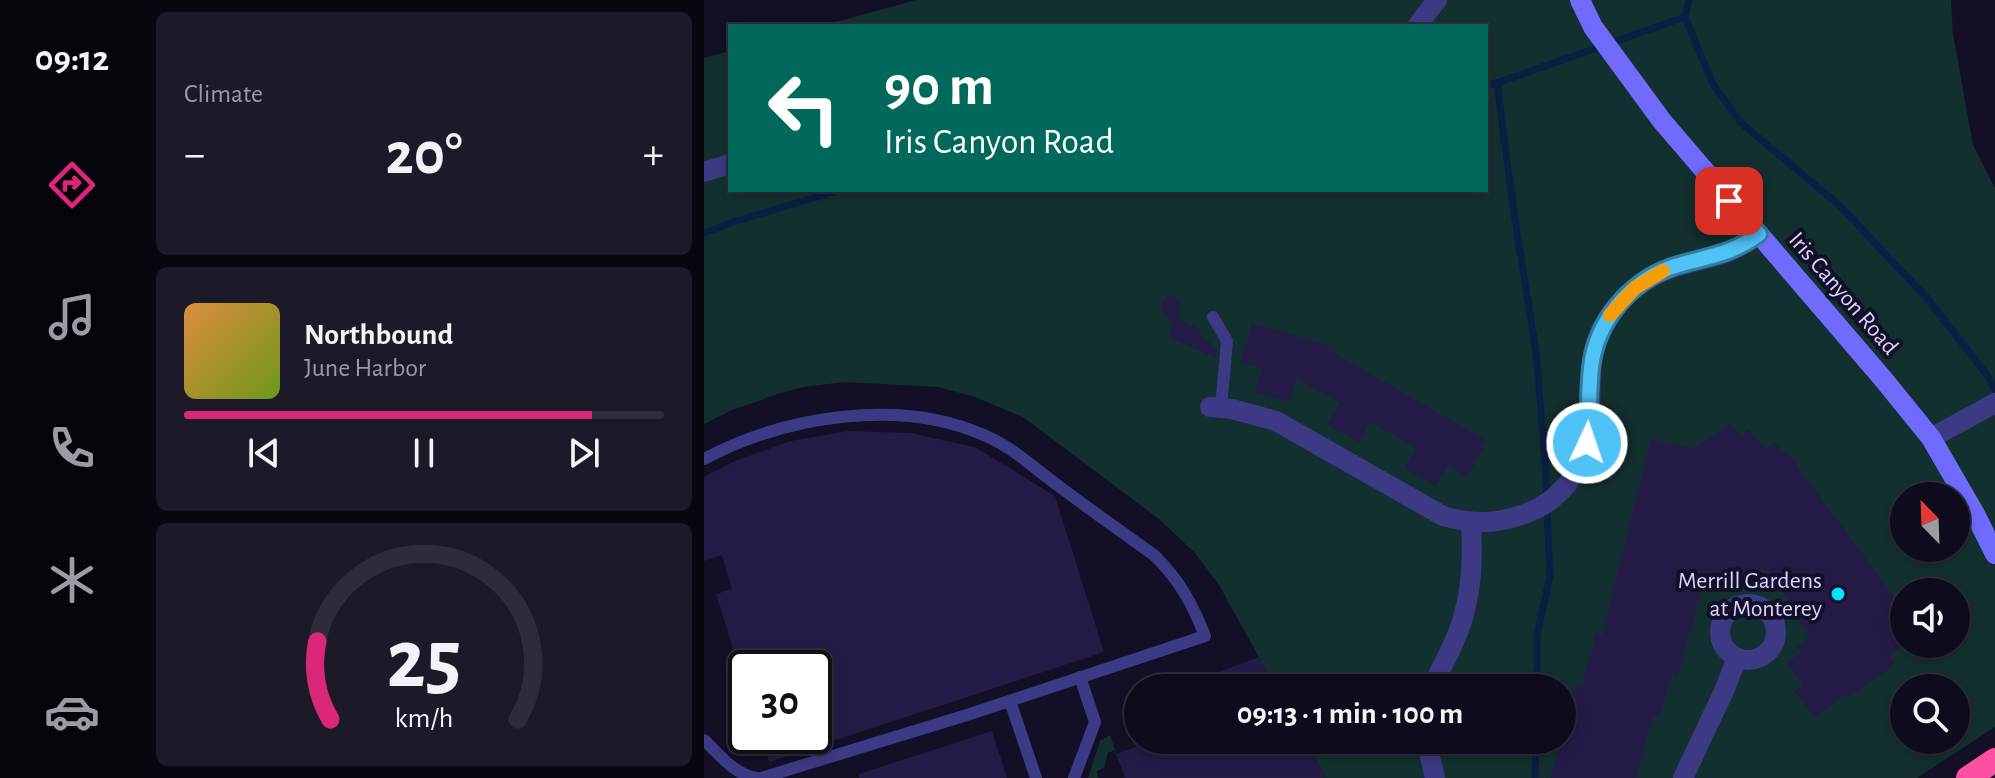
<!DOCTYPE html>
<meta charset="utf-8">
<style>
:root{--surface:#0e0b1c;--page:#1c1929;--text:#f1f3f6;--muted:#9b9ba3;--line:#2e2b3b;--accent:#db2777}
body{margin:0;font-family:"Alegreya Sans",sans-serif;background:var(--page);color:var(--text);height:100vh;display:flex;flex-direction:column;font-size:30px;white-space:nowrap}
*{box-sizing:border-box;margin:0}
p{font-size:26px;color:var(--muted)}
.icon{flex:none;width:44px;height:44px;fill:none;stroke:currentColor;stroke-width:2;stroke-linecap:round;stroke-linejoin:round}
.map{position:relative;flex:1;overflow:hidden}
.side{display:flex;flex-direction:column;gap:12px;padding:12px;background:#08060f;width:560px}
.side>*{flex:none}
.hud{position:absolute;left:24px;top:24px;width:760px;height:168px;border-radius:0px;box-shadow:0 4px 12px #0003,0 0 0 2px var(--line);background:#00695c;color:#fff;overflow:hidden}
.needle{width:52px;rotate:337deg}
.buttons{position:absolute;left:1186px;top:482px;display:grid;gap:16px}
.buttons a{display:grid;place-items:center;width:80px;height:80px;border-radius:50%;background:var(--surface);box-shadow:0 4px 12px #0003,0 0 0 2px var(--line);font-size:40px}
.speed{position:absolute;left:24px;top:650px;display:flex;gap:16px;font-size:40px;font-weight:700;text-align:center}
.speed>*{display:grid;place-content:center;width:104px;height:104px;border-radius:50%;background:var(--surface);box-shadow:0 4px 12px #0003,0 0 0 2px var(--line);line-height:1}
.speed .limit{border:4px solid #111;border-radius:12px;background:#fff;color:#111}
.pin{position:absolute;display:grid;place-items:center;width:68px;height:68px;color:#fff;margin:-34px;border-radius:16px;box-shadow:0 4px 12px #0006}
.me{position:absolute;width:88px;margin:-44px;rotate:3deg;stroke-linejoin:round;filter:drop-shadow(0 0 6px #0008)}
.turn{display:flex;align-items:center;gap:28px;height:168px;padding:0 24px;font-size:36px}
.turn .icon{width:104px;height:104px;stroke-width:2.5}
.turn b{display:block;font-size:56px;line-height:68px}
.big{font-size:60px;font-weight:700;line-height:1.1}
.side .tile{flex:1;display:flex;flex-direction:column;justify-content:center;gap:12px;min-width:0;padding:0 28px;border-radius:12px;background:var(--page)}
.side .dial{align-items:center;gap:0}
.dial svg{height:208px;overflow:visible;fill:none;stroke:var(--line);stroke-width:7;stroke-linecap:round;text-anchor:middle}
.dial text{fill:var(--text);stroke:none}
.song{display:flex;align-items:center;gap:24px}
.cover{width:96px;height:96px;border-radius:12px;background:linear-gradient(135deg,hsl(30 70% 55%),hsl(80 70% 35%))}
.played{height:8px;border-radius:4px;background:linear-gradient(90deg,var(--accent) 85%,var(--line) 85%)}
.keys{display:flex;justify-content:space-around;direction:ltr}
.heat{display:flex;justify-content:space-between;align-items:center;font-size:44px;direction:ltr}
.trip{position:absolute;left:420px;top:674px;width:452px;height:80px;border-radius:40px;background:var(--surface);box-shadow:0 4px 12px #0003,0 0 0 2px var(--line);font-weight:700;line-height:80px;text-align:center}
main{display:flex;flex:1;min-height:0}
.tabs{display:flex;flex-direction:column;width:144px;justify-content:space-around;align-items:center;background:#06040b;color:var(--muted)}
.tabs .icon{width:56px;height:56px}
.tabs .current{color:var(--accent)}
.tabs b{font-size:36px;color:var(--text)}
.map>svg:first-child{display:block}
.green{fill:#12302f;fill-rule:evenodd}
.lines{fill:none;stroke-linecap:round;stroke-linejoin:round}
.stream{stroke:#0a1f44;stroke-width:7}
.building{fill:#241b47}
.lane{stroke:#3d3a85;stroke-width:12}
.street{stroke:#3d3a85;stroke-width:20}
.secondary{stroke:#6f6bff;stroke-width:20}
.highway{stroke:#ff4fa3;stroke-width:24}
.route-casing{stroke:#337fa1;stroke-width:20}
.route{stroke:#4fc3f7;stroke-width:14}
.slow{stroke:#f59e0b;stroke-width:14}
.poi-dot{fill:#00e5ff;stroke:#130f26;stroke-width:3}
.labels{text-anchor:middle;stroke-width:8;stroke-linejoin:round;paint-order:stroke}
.street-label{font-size:24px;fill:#d9d4ff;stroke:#130f26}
.poi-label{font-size:24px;fill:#d9d4ff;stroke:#130f26;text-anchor:end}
</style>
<main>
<nav class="tabs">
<b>09:12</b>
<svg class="icon current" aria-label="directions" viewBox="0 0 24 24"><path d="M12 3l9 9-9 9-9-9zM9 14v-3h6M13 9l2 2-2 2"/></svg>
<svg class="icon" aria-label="music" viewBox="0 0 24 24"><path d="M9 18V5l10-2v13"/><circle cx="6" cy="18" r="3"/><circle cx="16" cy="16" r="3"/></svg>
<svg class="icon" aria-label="phone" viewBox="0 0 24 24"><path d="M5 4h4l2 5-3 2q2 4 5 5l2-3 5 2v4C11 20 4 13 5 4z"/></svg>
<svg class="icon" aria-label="climate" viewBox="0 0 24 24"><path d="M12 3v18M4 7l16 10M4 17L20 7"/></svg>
<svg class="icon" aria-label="car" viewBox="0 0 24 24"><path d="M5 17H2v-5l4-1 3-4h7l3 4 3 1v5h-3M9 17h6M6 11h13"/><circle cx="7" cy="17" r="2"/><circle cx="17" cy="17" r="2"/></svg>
</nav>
<section class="side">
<div class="tile"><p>Climate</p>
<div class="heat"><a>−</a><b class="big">20°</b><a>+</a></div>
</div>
<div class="tile">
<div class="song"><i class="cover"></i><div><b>Northbound</b><p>June Harbor</p></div></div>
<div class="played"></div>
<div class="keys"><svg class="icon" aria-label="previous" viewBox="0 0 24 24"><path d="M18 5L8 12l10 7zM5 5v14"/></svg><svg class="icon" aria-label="pause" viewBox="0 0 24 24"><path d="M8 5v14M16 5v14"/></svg><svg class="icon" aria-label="next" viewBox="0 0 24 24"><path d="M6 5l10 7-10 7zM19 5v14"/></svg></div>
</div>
<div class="tile dial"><svg viewBox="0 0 100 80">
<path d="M14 69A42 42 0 1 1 86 69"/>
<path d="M14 69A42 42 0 0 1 9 39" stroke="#db2777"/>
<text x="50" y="56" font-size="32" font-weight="700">25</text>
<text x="50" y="72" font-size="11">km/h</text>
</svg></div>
</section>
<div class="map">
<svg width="1291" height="778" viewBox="0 0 1291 778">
<rect width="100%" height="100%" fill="#130f26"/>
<g class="green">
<path d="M212 0H1247L1249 34 1269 145 1291 188V727L1213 778H622L601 740H858V688H572L515 585 491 553 455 519 319 417 271 397 234 387 141 382 99 387 77 393 28 410 0 424V58L26 51V190H782V26H117ZM1200 496H1252V548H1200ZM1200 592H1252V644H1200ZM1200 688H1252V740H1200Z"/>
<polygon points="406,735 411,750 404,753 400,768 393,771 394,778 384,778 396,741"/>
</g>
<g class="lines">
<g class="stream">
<polyline points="985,0 981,17 1009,84 1037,123 1135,205 1223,298 1283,375 1291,389"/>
<polyline points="793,83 810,213 832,352 841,460 846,576 833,635 833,688"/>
<polyline points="782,85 793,83 981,17"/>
<polyline points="0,233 29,222 136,190"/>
<polyline points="831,778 832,740"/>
</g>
</g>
<g class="building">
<polygon points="468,296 476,300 475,320 498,330 496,334 513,349 512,358 464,337 469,324 459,311 457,305 463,297"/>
<polygon points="548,323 626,346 625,350 783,441 763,477 743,466 731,486 700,468 712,448 667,422 655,442 624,425 636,403 593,379 585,402 551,392 558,368 536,362"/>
<polygon points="1026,423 1037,436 1045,429 1061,450 1071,443 1080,454 1083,452 1200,610 1200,644 1185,655 1191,664 1144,698 1142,695 1111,717 1090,691 1099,685 1083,663 1098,652 1093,646 1106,637 1094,621 1099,617 1060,569 1000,581 974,677 968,675 955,718 949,717 933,778 847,778 872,683 878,685 892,634 898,635 947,439 989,449"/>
<polygon points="144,431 206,433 271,447 351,496 400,652 65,762 57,736 110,736 110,668 35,668 12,594 28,589 18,555 0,561 0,477 31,461 86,441"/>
<polygon points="555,657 572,688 478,688 477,686"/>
<polygon points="288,731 303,778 155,778 155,774"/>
<polygon points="431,740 601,740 622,778 421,778 412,754 434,746"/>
</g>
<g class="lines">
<g class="lane">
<polyline points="509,317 523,341 517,408"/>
<path d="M0 459C81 416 196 397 282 436 308 447 330 468 352 484 385 509 418 532 451 556 476 581 488 603 501 636L263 715 57 778"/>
<polyline points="306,701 332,778"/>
<path d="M0 740C16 755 30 774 52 778"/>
<polyline points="370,778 391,722 376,677"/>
</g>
<g class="street">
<polyline points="713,26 733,0"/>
<polyline points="0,172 26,164"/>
<path d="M506 407 528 409 572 421 739 516C769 525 794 524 823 513 853 502 877 474 883 442 893 392 874 354 911 308 925 291 944 277 965 269 980 263 996 261 1012 256 1028 252 1041 244 1055 234"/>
<polyline points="1227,438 1291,403"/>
<circle cx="1044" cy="632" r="28"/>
<path d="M728 688C737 667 750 646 757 624 768 591 769 558 767 523"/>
<polyline points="722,740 731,778"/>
<polyline points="979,778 1020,691 1033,658"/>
</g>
<polyline class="secondary" points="876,0 889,27 958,121 1180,380 1227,438 1271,514 1291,554"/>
<polyline class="highway" points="1264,778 1291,760"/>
</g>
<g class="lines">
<defs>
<path id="route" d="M883 443C886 418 884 393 887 368 892 322 925 282 968 267 1002 256 1025 256 1055 234L1025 201"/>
</defs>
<use href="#route" class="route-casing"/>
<use href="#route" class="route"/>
<polyline class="slow" points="906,315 931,288 959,271"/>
</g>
<circle class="poi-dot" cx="1134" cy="594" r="8"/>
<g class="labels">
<g class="street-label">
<text transform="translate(1140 293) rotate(49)" y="8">Iris Canyon Road</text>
</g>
<g class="poi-label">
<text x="1118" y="588">Merrill Gardens<tspan x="1118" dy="28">at Monterey</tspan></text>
</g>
</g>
</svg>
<div class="buttons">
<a><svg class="needle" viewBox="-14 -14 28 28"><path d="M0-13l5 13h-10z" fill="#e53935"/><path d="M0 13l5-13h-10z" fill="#9b9ba3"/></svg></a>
<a><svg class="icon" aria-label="sound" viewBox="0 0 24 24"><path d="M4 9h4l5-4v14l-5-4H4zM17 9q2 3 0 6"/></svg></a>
<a><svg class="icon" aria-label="search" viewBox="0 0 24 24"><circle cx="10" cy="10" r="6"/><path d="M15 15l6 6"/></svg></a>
</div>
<div class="speed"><div class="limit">30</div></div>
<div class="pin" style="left:1025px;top:201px;background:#d93025"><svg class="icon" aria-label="arrive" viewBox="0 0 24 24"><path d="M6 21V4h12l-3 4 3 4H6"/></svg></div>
<svg class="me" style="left:883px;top:443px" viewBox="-20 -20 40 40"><circle r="17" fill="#4fc3f7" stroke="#fff" stroke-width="3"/><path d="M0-11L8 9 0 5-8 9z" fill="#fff"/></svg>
<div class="trip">09:13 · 1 min · 100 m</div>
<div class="hud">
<div class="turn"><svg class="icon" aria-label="left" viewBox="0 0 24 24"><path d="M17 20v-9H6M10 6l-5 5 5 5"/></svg><div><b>90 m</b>Iris Canyon Road</div></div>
</div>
</div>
</main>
